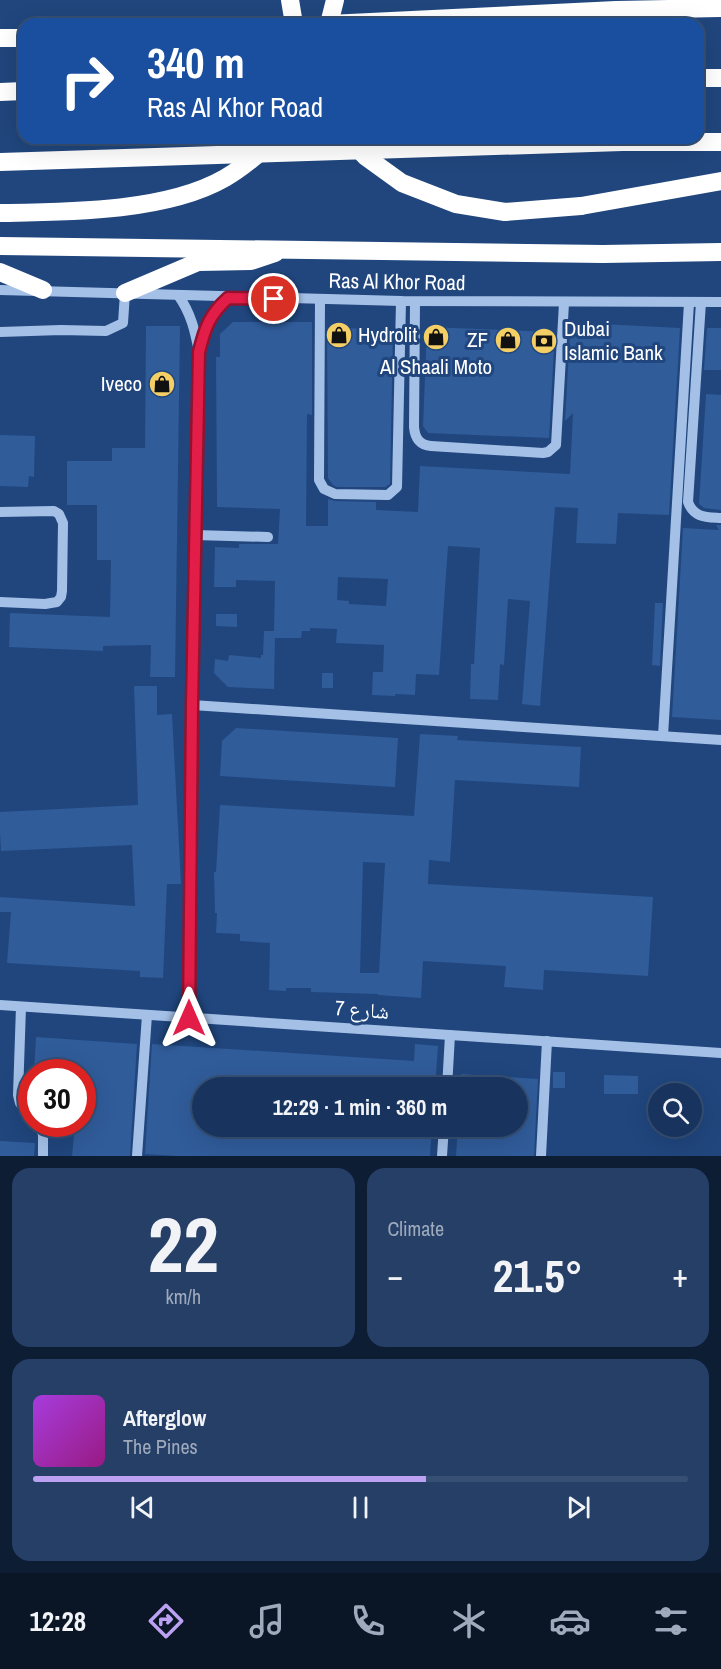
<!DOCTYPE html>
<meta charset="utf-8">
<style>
:root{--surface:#18345e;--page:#253f67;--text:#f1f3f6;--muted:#9faabc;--line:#364f73;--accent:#bca0f2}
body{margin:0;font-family:"Archivo Narrow","Noto Naskh Arabic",sans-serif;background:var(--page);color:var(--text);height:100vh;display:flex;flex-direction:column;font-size:22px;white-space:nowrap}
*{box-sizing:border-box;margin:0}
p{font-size:20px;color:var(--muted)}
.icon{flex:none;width:33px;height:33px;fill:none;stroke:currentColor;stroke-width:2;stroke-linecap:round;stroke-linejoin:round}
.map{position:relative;height:1156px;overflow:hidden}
.drawer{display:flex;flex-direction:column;gap:12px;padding:12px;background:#0d1d34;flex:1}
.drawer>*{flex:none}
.top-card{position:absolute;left:18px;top:18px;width:686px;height:126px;border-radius:18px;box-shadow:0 6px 24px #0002,0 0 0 2px var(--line);background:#1a4fa0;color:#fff;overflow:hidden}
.fabs{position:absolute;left:648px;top:1083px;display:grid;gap:12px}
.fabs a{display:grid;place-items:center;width:54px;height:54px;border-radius:50%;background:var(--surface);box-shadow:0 6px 24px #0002,0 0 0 2px var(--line);font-size:30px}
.speed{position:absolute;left:18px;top:1059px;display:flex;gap:12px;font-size:30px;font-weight:700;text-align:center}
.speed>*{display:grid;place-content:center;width:78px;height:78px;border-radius:50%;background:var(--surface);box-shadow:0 6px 24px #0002,0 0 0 2px var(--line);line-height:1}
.speed .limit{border:9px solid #d22;background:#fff;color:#111}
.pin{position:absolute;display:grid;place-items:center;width:51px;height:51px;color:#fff;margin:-26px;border:3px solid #fff;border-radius:50%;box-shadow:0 2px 6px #0007}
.me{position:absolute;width:66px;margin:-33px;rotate:0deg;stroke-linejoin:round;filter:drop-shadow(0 0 4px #0008)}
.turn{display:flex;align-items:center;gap:21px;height:126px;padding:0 30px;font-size:27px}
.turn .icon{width:78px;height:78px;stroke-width:2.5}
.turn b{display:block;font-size:42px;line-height:51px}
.big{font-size:45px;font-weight:700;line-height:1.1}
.drawer .widget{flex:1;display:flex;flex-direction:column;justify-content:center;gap:9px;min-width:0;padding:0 21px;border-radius:18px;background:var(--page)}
.drawer .dial{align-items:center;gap:0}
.dial b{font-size:78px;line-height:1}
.song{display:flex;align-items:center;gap:18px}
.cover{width:72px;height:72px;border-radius:9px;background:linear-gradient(135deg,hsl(280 70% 55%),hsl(310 70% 35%))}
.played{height:6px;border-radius:3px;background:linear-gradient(90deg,var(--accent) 60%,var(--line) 60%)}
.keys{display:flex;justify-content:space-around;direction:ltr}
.heat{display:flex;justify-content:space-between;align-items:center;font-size:33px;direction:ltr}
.drawer .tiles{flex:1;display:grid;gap:12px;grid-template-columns:1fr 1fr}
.widget:last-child{grid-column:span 2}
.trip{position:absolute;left:192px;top:1077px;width:336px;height:60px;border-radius:30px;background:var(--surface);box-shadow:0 6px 24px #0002,0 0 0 2px var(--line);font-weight:700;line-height:60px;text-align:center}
.tabs{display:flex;height:96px;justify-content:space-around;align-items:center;background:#0a1526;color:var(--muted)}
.tabs .icon{width:42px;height:42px}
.tabs .active{color:var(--accent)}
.tabs b{font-size:27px;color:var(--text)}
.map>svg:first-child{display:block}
.building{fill:#305c9a;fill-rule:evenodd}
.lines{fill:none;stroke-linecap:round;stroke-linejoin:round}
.minor{stroke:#a4c0e7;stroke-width:10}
.highway{stroke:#fff;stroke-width:18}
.highway-bridge{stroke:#fff;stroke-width:18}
.route-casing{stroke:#92132f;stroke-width:15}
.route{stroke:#e11d48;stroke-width:10}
.labels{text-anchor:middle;stroke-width:6;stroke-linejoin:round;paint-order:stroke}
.street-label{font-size:21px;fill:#fff;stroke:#20467d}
.poi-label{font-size:21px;fill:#fff;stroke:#20467d;text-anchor:start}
</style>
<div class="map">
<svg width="721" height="1156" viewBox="0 0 721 1156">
<rect width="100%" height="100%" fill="#20467d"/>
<g class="building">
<path d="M233 322H312V415L307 414 306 526H328V499L335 501 376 502V510L418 512 420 466 570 474 573 413 565 421 570 333H580L581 323 680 328 669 515 618 513 616 544 576 543 578 508 555 507 540 706 522 704 530 601 508 599 504 665 500 664 498 700 470 699 471 664H474L480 548 448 546 439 675 416 674 415 695 395 694V696L372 695 373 672H383L384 645 336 643 337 629 310 628V631H302L301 638H275L274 689 228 687 214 673 215 659 228 661 229 655 261 658V655H263L264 631H274L275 581 236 580V587H214L215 547 239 548V544H278L280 509 217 507 216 357H220V334ZM338 577 388 579 386 606 349 604V601L337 600Z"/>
<polygon points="146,326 180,326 175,677 150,677 151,645 103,646 103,651 9,647 10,613 110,617 111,560 97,560 97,505 67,505 67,461 112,461 112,448 145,448"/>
<polygon points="427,327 555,332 549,438 428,433 423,426"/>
<polygon points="327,328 393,329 390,484 385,487 337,487 333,485 328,478"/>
<polygon points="707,328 721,328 721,370 704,370"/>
<polygon points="706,394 721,395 721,510 704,508 699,504"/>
<polygon points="0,435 35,436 34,477 29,476 28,487 0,486"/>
<polygon points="716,525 721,525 721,720 672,717 683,528 719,530"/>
<polygon points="655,603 663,603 660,666 652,665"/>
<polygon points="216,614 237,614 237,627 216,626"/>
<rect x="322" y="673" width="11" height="15"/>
<polygon points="134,686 157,686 157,715 172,714 181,884 167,884 163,978 140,977 140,971 7,963 11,912 0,912 0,897 135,906 132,845 1,851 0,833 0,812 138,805"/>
<polygon points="236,728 398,738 395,787 220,776 222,741"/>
<path d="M420 734 458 736 457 740 581 747 579 787 455 780 450 862 429 860 428 884 653 897 648 976 544 970 543 990 504 987 506 966 423 961 421 998 378 995V994L311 992V988H286V991L269 990 270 943 240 941V934L216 933 217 913H215L214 872H216L220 805 414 816ZM363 862 385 863 379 973H360Z"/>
<polygon points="36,1037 137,1044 130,1156 72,1156 75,1124 82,1124 82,1072 34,1072"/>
<polygon points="152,1044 414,1061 415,1044 438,1046 435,1088 202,1088 202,1126 432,1126 430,1156 176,1156 145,1154"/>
<rect x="553" y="1072" width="12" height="16"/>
<polygon points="461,1074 538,1079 534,1156 456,1156 458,1126 518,1126 518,1088 460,1088"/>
<polygon points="604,1075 638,1076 638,1094 604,1094"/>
<polygon points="0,1141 35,1143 34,1156 0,1156"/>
</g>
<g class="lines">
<g class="minor">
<polyline points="0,290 401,301 721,302"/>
<path d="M178 295C191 313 195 331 199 352L192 705 189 1018"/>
<polyline points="320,300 319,480 324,489 335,494 388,495 397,487 401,301"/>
<path d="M415 302 414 427C415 438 419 445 431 446L543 453 548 452 556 445 564 303"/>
<path d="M701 302 688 502C694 518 706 517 721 518"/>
<polyline points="0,332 61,330 106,331 123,323 125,293"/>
<path d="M199 349C206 326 210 314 228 298"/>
<polyline points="0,512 54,511 59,514 63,523 62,591 61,597 57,602 45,604 0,602"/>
<polyline points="195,535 268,537"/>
<polyline points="192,705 721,740"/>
<polyline points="663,736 689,303"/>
<polyline points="0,1005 721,1053"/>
<polyline points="21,1007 18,1095 20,1103 32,1117"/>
<polyline points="447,1088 450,1035"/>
<polyline points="38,1124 43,1134 43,1156"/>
<polyline points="137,1156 147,1015"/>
<polyline points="442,1156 444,1126"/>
<polyline points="541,1156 547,1041"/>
</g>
<g class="highway">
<polyline points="290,0 294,24"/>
<polyline points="329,24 616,10 721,8"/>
<polyline points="0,38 24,38"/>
<polyline points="698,78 721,78"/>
<polyline points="0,92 24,91"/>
<polyline points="0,162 622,142 721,142"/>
<polyline points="581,206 721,181"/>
<polyline points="0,246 603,254 721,252"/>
<polyline points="0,272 43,290"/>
<polyline points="125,293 198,262 251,261 275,253"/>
</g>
<g class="highway-bridge">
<polyline points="329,24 335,0"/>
<polyline points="348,138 366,157 402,183 456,204 505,212 581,206"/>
<path d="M0 213C68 212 166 212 225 178 244 167 260 153 276 138"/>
</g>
</g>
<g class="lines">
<defs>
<path id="route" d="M189 1018 192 705 199 352C205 328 209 315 228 298L274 299"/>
</defs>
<use href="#route" class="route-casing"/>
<use href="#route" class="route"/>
</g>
<defs>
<symbol id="shop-disc" viewBox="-11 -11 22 22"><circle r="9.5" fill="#f4cf65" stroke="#20467d"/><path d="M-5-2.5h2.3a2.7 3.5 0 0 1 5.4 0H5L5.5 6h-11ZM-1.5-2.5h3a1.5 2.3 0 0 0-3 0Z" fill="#111"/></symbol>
<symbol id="bank-disc" viewBox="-11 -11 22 22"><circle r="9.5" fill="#f4cf65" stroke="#20467d"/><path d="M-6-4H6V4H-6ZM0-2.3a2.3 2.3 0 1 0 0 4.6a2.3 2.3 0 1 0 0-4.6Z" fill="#111"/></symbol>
</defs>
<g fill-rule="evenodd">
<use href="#shop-disc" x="324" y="320" width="30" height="30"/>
<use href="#shop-disc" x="421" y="322" width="30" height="30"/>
<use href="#shop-disc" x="493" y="325" width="30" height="30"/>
<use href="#bank-disc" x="529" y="326" width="30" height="30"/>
<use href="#shop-disc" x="147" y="369" width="30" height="30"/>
</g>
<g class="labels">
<g class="street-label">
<text transform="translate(397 282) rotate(1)" y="7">Ras Al Khor Road</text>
<text transform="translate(362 1010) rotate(4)" y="7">شارع 7</text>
</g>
<g class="poi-label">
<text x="564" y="336">Dubai<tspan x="564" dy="24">Islamic Bank</tspan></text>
<text x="358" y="342">Hydrolit</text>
<text x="488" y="347" text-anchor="end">ZF</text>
<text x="436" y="374" text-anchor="middle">Al Shaali Moto</text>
<text x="142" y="391" text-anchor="end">Iveco</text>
</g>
</g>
</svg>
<div class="fabs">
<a><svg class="icon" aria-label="search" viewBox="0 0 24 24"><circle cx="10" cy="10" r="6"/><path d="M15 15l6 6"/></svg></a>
</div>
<div class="speed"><div class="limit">30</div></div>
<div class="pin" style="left:274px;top:299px;background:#d93025"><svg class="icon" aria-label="arrive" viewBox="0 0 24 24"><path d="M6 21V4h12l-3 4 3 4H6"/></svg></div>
<svg class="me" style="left:189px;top:1018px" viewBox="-20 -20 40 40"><path d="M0-17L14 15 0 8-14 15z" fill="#e11d48" stroke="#fff" stroke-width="4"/></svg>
<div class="trip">12:29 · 1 min · 360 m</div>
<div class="top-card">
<div class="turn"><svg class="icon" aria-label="right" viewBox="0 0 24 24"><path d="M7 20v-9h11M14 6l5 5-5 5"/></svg><div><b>340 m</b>Ras Al Khor Road</div></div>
</div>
</div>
<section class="drawer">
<div class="tiles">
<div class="widget dial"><b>22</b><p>km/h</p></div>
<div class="widget"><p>Climate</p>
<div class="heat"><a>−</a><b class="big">21.5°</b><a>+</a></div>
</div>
<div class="widget">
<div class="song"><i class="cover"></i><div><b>Afterglow</b><p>The Pines</p></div></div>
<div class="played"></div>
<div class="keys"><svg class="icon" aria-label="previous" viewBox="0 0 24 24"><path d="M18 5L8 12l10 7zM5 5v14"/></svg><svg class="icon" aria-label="pause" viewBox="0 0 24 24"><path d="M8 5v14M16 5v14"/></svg><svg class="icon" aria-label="next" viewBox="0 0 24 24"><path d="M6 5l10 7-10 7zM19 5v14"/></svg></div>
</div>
</div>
</section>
<nav class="tabs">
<b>12:28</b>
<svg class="icon active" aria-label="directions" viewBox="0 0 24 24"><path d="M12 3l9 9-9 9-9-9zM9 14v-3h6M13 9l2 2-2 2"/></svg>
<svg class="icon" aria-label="music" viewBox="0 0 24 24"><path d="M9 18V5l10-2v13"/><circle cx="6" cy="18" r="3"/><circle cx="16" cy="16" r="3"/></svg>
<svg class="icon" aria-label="phone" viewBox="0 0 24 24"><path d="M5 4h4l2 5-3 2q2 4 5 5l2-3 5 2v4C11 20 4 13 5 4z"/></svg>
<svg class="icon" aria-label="climate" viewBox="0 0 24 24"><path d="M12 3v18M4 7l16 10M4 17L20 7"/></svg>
<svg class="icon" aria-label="car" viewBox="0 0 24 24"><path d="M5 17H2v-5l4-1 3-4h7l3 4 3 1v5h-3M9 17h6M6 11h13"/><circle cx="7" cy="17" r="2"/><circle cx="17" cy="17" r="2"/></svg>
<svg class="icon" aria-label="filters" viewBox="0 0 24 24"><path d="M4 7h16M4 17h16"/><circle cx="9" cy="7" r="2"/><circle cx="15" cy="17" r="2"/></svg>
</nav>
